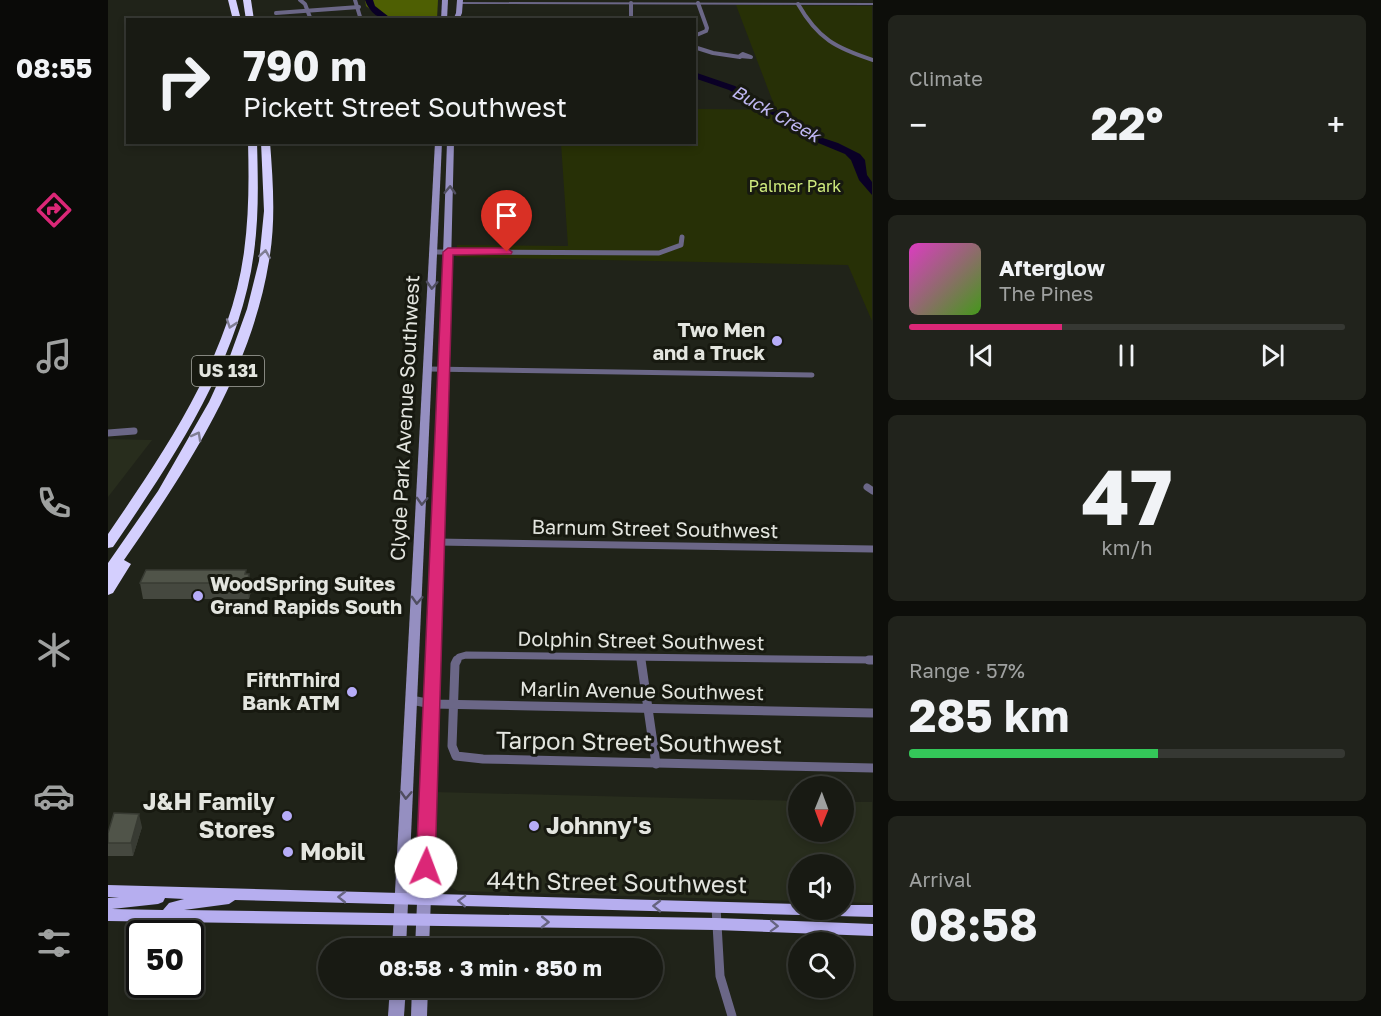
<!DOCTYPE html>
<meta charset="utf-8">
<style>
:root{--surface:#181a13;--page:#21231c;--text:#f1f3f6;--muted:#9fa1a0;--line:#363833;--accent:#db2777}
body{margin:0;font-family:"Golos Text",sans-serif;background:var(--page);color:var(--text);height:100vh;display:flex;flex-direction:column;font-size:22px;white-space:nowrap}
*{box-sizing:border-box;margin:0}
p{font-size:20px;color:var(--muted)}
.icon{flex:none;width:33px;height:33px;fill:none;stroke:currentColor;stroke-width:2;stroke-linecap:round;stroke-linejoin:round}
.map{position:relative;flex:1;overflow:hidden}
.drawer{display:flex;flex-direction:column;gap:15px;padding:15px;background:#0d0e0a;width:508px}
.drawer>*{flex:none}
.top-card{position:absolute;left:18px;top:18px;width:570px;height:126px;border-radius:0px;box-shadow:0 3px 9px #0003,0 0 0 2px var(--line);background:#181a13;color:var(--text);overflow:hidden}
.needle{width:39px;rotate:181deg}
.fabs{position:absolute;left:680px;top:776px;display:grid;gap:12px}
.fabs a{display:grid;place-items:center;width:66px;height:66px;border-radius:50%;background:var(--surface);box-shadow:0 3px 9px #0003,0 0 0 2px var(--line);font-size:30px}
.speed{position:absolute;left:18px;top:920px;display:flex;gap:12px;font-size:30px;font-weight:700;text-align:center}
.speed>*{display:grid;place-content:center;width:78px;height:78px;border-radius:50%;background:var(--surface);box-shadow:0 3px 9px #0003,0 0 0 2px var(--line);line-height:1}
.speed .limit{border:3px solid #111;border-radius:9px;background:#fff;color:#111}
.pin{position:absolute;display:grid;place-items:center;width:51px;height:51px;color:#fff;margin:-62px -26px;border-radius:50% 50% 50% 0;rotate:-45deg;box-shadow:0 0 6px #0007}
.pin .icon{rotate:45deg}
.me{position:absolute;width:66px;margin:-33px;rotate:2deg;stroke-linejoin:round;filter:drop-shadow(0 0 4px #0008)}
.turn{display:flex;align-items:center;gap:21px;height:126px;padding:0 18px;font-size:27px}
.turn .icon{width:78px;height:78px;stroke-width:2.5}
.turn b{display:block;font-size:42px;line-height:51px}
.big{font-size:45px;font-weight:700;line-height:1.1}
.drawer .card{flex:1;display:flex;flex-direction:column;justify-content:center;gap:9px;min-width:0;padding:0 21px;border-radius:9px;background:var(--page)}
.drawer .dial{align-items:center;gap:0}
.dial b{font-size:78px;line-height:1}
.song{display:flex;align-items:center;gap:18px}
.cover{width:72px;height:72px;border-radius:9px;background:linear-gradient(135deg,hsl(310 70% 55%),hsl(100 70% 35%))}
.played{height:6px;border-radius:3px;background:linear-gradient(90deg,var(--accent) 35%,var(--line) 35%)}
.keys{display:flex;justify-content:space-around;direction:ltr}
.heat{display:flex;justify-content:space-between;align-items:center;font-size:33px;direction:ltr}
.charge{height:9px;border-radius:4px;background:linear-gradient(90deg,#34c759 57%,var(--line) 0)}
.trip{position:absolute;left:210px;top:938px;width:345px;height:60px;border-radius:30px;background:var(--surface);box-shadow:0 3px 9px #0003,0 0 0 2px var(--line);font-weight:700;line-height:60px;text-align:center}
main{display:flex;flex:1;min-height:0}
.menu{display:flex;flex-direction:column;width:108px;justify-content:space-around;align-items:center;background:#0a0a08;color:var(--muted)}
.menu .icon{width:42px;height:42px}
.menu .active{color:var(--accent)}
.menu b{font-size:27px;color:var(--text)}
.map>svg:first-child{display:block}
.built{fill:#282d1d}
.green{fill:#273006}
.forest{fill:#4e5f03}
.water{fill:#0a0026}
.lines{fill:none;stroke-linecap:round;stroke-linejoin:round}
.river{fill:#0a0026;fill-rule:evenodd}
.minor-far3{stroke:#6b6787;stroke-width:4}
.minor-far2{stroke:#6b6787;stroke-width:5}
.minor-far1{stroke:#6b6787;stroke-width:7}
.minor{stroke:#6b6787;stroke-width:9}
.tertiary{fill:#6b6787;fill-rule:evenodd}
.secondary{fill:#958fc1;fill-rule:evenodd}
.primary{fill:#b6aeef;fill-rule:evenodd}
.motorway{fill:#d4cffe;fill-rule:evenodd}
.wall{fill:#45483f}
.shaded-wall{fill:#383b33}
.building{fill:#505449;stroke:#383b33;stroke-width:1.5}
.oneway{stroke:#504e60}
.oneway2{stroke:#7f7d93}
.oneway3{stroke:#666480}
.route{fill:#db2777;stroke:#8e194d;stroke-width:1.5}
.poi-dot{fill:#b6acf8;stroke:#171910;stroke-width:2}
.labels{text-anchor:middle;stroke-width:6;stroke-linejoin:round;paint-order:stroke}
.far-park-label{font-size:16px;fill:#cfeb7e;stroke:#171910}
.far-water-label{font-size:18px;font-style:italic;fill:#bfb7f3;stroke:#171910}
.shield{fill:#171910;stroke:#a6a8a1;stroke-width:1.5}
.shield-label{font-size:18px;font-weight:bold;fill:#e3e5df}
.poi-label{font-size:20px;font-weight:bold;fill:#e3e5df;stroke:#171910;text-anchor:end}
.street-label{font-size:20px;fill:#e3e5df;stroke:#171910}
.near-street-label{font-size:24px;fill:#e3e5df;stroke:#171910}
.near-poi-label{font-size:24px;font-weight:bold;fill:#e3e5df;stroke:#171910;text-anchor:start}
</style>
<main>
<nav class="menu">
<b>08:55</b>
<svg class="icon active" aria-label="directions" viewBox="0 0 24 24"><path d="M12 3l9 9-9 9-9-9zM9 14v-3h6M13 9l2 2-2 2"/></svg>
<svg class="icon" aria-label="music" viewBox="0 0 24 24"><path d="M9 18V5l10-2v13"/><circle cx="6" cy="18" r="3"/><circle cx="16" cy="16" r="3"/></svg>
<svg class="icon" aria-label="phone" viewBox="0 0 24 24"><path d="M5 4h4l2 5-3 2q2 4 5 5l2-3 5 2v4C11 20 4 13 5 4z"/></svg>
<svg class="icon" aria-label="climate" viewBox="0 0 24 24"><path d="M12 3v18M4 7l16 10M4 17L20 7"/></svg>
<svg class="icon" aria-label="car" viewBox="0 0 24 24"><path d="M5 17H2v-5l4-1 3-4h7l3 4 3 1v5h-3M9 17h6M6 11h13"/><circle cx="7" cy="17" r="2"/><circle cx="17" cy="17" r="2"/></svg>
<svg class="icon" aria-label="filters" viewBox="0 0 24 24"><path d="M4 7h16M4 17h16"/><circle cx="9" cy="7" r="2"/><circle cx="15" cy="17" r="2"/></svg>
</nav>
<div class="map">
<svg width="765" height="1016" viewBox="0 0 765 1016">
<rect width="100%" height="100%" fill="#202319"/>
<g class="built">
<polygon points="0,439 44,440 0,497"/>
<polygon points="326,792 690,801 690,831 735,831 735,802 764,802 764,903 735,902 735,864 690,864 690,901 350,891 327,879"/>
</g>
<polygon class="green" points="628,5 764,6 764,321 740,265 348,257 349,245 460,246 453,143 586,142 587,109 668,110"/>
<polygon class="forest" points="257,0 330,0 329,19 274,19 258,6"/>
<polygon class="water" points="655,100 663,107 684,117 700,133 730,143 752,154 757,160 759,175 764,182 764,195 751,180 743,160 737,154 686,133 680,123 643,104"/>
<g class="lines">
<g class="river">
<path d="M257 0H265L267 6 285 20C272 20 261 13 257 0Z"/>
<polygon points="586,72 627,86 671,111 663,113 621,90 586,78"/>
</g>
<g class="minor-far3">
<polyline points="192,0 197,4 203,20"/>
<polyline points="247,0 253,20"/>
<polyline points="523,3 523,20"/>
<path d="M690 4C710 39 728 48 765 60"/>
<polyline points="168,13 251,7"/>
<polyline points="586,36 598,31 599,28 590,3"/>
<polyline points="586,47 605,53 632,57"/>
<polygon points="635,54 643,57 632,56"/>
</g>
<g class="minor-far2">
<polyline points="326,252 551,253 573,245 574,237"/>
<polyline points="320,369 704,375"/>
</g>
<g class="minor-far1">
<polyline points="0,433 26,431"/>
<polyline points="759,487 765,491"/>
<polyline points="329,542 765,549"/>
<polyline points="533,658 533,661"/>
<polyline points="348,661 351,657 358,655 765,660"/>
</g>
<g class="minor">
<polyline points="349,660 347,664 344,746 348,756 375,759 765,768"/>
<polyline points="533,660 548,764"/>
<polyline points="761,660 765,660"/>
<polyline points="303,700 324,704 765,713"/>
<polyline points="608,907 612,976 624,1016"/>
</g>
<polygon class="tertiary" points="350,2 765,3 765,5 352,4 350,4"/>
<g class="secondary">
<polygon points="334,0 340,0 339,20 333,20"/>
<polygon points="349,0 355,0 354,13 351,20 345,20 348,13"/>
<polygon points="327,142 334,142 298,948 284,948"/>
<polygon points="339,142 346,142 335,591 321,948 307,948 323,591"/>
<polygon points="282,987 298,987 296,1016 280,1016"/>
<polygon points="304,987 320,987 319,1016 303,1016"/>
</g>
<path class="primary" d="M0 885 690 904V909H735V905H765V917L127 900 121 904 76 910 608 918 765 924V936L608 930 0 921V898L11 897H0ZM57 898 76 899 61 903 55 910 4 909 50 904 55 902Z"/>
<g class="motorway">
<polygon points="120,0 128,0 133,20 125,20"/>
<polygon points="135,0 143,0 146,20 138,20"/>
<path d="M140 142H149C150 180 151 215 146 252 132 361 65 459 5 547L0 548V534C58 449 122 356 136 252 141 215 141 180 140 142Z"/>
<path d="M153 142H162C165 182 168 221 161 261 143 372 79 469 16 560L23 564 5 593 0 595V563L50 491 101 402 122 356 139 309 151 261 156 211Z"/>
</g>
</g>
<g class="wall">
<polygon points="138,570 138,574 141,574 143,591 141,599 35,599 32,583"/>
<polygon points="34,827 25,856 0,856 0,833"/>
</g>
<g class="shaded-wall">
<polygon points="138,570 139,582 141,574 143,591 141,599 139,583 137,574"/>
<polygon points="31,814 34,827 25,856 23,843"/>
</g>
<g class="building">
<polygon points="38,570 138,570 137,574 141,574 139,583 32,583"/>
<polygon points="6,813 31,814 23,843 0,843 0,833"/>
</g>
<defs><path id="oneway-chevron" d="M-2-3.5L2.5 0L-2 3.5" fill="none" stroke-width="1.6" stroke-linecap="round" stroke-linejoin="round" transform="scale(1.5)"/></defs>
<g class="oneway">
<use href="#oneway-chevron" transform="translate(342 190) rotate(-88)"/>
<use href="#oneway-chevron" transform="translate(324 285) rotate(93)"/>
<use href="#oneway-chevron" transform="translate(314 501) rotate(93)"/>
<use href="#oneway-chevron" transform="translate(309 600) rotate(93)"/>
<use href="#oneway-chevron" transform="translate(298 795) rotate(93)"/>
</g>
<g class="oneway2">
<use href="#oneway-chevron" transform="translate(157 254) rotate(-81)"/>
<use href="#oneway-chevron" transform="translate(123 324) rotate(109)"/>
<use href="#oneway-chevron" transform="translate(89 436) rotate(-61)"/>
</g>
<g class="oneway3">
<use href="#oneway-chevron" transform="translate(234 897) rotate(-179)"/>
<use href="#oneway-chevron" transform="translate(354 901) rotate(-178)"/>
<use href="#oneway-chevron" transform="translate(549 906) rotate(-179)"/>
<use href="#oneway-chevron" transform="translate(437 922) rotate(1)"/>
<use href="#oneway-chevron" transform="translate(666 926) rotate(2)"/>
</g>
<polygon class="route" points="399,248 404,252 403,254 345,255 327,867 324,872 318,874 311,872 308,867 335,252 340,248"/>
<g class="poi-dot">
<circle cx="669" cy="341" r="6"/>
<circle cx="90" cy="596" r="6"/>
<circle cx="244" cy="692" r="6"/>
<circle cx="179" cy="816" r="6"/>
<circle cx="426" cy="826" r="6"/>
<circle cx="180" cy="852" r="6"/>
</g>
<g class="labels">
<g class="far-park-label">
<text x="687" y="192">Palmer Park</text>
</g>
<g class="far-water-label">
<text transform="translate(668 114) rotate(29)" y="6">Buck Creek</text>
</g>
<rect class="shield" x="84" y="356" width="72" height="30" rx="4.5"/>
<g class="shield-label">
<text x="120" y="377">US 131</text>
</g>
<g class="poi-label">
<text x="657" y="337">Two Men<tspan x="657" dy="23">and a Truck</tspan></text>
<text x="102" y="591" text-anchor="start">WoodSpring Suites<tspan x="102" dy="23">Grand Rapids South</tspan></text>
<text x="232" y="687">FifthThird<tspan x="232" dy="23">Bank ATM</tspan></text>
</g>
<g class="street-label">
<text transform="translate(297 418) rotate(-87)" y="7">Clyde Park Avenue Southwest</text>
<text transform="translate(547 529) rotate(1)" y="7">Barnum Street Southwest</text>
<text transform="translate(533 641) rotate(1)" y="7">Dolphin Street Southwest</text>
<text transform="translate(534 691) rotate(1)" y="7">Marlin Avenue Southwest</text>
</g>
<g class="near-street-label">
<text transform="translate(531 743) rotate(1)" y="8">Tarpon Street Southwest</text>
<text transform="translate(509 883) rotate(1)" y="8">44th Street Southwest</text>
</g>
<g class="near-poi-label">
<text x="167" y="810" text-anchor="end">J&amp;H Family<tspan x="167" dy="28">Stores</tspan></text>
<text x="438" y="834">Johnny's</text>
<text x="192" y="860">Mobil</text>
</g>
</g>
</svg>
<div class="fabs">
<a><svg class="needle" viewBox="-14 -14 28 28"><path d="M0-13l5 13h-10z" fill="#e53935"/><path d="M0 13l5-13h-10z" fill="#9fa1a0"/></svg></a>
<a><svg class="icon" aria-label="sound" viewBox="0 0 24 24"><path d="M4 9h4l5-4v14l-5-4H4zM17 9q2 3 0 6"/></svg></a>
<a><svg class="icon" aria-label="search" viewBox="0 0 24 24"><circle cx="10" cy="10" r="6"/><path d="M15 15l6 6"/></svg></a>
</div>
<div class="speed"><div class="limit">50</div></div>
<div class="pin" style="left:399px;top:252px;background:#d93025"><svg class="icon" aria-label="arrive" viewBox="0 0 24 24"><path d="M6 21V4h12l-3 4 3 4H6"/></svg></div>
<svg class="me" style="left:318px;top:867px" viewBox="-20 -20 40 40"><circle r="19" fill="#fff"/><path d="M0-13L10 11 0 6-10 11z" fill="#db2777"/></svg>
<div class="trip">08:58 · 3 min · 850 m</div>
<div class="top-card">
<div class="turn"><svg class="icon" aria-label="right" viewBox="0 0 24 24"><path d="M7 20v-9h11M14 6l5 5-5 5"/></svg><div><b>790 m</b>Pickett Street Southwest</div></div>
</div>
</div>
<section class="drawer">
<div class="card"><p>Climate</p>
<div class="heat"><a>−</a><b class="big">22°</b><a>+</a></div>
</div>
<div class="card">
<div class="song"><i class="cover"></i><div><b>Afterglow</b><p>The Pines</p></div></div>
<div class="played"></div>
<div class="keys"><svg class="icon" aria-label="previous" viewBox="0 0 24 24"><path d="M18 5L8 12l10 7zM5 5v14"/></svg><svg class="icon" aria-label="pause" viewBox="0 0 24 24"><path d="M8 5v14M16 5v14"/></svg><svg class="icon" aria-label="next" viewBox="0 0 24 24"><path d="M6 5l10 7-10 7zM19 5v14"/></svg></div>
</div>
<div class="card dial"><b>47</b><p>km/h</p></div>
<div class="card"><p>Range · 57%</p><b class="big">285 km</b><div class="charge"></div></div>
<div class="card"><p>Arrival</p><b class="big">08:58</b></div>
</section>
</main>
